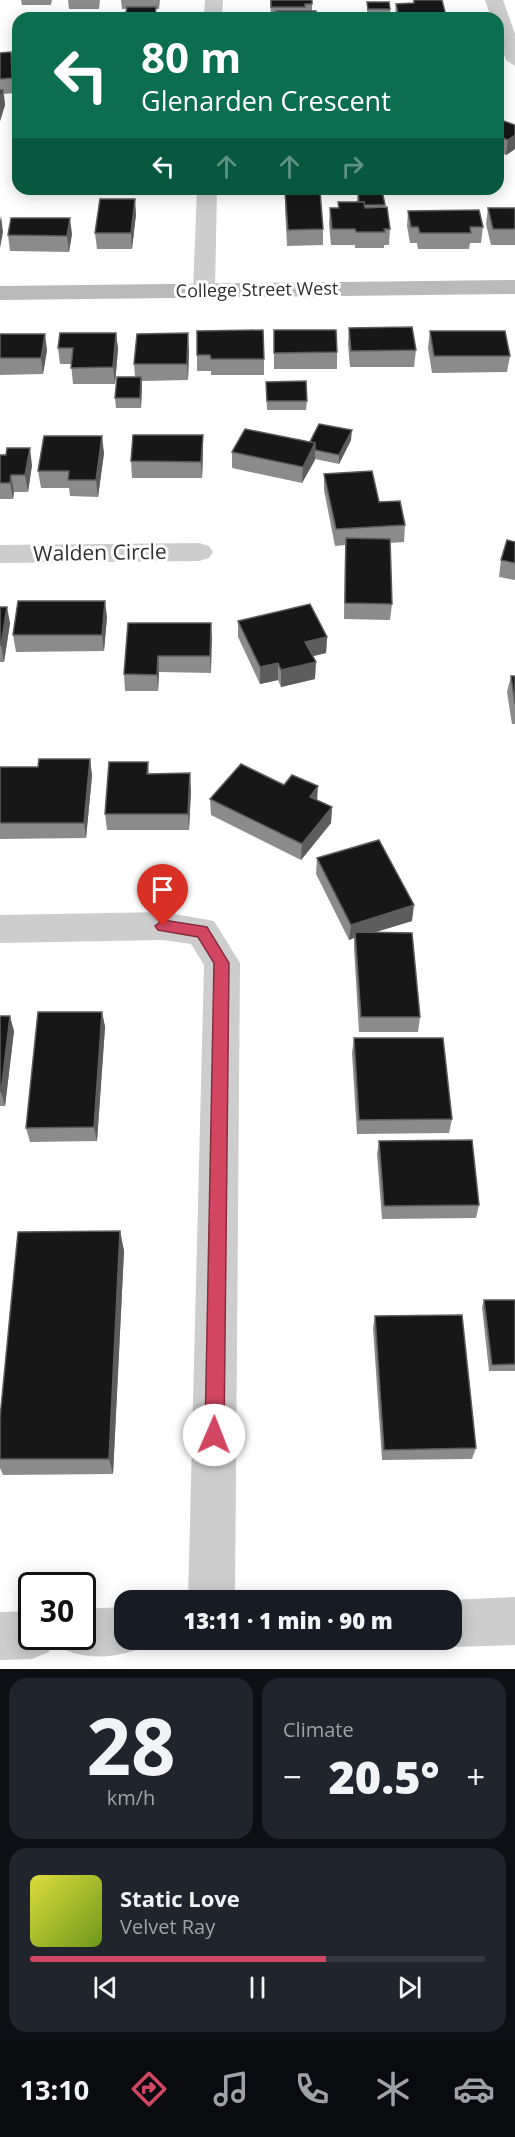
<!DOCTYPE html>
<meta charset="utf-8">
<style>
:root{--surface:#171b24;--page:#20242c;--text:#f1f3f6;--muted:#9ea1a6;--line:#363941;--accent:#d24661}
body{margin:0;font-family:"Open Sans",sans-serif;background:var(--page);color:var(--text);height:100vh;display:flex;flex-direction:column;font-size:22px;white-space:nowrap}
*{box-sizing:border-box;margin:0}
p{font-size:20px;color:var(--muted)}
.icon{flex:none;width:33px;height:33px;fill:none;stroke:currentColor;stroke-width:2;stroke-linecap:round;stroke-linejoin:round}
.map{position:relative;height:1669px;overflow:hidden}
.side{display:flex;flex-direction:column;gap:9px;padding:9px;background:#0d0f14;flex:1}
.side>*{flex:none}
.hud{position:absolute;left:12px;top:12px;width:492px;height:183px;border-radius:18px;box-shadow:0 3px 15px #0003;background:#0b6e4f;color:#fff;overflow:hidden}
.speed{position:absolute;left:18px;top:1572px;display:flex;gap:12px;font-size:30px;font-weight:700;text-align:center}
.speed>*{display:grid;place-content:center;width:78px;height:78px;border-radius:50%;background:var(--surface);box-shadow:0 3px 15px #0003;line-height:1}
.speed .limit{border:3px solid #111;border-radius:9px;background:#fff;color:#111}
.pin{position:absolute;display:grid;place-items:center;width:51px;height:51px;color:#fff;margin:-62px -26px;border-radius:50% 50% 50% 0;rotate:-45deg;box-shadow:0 0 6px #0007}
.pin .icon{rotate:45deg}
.me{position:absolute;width:66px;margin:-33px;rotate:1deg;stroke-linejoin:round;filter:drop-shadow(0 0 4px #0008)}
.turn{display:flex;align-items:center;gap:21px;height:126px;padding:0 30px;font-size:27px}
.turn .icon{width:78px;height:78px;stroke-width:2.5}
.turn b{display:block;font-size:42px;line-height:51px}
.lanes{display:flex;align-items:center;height:57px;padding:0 30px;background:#0003;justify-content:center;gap:30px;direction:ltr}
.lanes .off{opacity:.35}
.big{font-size:45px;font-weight:800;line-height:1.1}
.side .tile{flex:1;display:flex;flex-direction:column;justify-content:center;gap:9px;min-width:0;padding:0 21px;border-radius:18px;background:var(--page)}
.side .dial{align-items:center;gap:0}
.dial b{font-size:78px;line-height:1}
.song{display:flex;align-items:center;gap:18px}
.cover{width:72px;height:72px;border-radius:9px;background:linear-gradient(135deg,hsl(60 70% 55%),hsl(80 70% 35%))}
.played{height:6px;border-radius:3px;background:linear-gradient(90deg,var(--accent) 65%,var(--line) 65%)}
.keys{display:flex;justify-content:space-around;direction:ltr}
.heat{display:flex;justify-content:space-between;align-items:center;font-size:33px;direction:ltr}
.side .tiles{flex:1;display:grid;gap:9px;grid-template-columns:1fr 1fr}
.tile:last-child{grid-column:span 2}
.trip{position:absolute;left:114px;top:1590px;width:348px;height:60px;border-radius:18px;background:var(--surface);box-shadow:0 3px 15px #0003;font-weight:800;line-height:60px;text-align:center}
.dock{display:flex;height:96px;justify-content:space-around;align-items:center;background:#090b0e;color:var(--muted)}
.dock .icon{width:42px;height:42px}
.dock .on{color:var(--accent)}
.dock b{font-size:27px;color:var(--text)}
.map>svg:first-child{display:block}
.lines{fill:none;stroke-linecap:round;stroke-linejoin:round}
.street{fill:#cdcdcd;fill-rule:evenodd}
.secondary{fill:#bababa;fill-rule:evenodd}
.wall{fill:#8b8b8b}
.shaded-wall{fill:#5d5d5d}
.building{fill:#171717;stroke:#5d5d5d;stroke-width:1.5}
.route{fill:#d24661;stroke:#882e3f;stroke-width:1.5}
.labels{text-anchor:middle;stroke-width:6;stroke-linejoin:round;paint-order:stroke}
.far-street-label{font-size:18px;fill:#303030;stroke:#fff}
.street-label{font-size:21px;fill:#303030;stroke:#fff}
</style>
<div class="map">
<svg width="515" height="1669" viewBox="0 0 515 1669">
<rect width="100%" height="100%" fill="#fff"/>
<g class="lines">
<g class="street">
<polygon points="205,0 223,0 222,18 204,18"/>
<polygon points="485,0 503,0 515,34 515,66 506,60 498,37 498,18 491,18"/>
<polygon points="197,189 217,189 215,291 212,296 196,296 193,291"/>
<polygon points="199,543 209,546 213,552 209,558 199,561 0,563 0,545"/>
<polygon points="163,912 214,921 240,963 235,1600 188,1600 204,965 191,944 163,940 0,943 0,915"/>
<polygon points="515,1597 515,1645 452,1647 435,1640 452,1640 452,1600 449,1600"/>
<path d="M124 1607V1640H144L141 1648C116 1658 90 1660 65 1650L60 1636H82V1609Z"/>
<polygon points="32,1611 32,1636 55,1636 49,1652 32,1659 0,1660 0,1612"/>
</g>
<polygon class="secondary" points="515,280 515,294 0,300 0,286"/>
</g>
<g class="wall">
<polygon points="21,0 52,0 51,5 22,5"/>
<polygon points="68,0 100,0 99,9 69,9"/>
<polygon points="121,0 160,0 159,9 156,9 156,18 125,18 127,9 122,9"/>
<polygon points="270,0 312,0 312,11 316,18 271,18"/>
<polygon points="414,0 446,16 446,18 395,18 396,4 413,3"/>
<polygon points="367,2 390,9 390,17 368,17 367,10"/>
<polygon points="0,53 13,67 14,93 4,94 5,105 0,121"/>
<polygon points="498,119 515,125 515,149 506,155 498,152"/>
<polygon points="358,190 385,205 384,207 390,229 389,245 384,245 384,248 355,248 355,245 331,245 329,224 330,208 338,208 338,202 357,202"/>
<polygon points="285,192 323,229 323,245 287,246 285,208"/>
<polygon points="488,208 515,208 515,245 491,245 486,224"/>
<polygon points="408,211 483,227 481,243 470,243 469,249 418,249 417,243 410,243 407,226"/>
<polygon points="136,214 132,249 97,249 95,233"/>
<polygon points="72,234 69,252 10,251 8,235"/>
<polygon points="349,328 416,350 414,367 350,367 348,344"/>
<polygon points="274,330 337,352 337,369 274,369"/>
<polygon points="197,331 264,359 264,375 211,375 211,371 197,371"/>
<polygon points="430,331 510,356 507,372 432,373 428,348"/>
<polygon points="116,333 118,349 115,384 73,384 71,364 60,364 58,348"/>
<polygon points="0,334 47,350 43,374 0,375"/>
<polygon points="189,350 188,380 142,381 141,408 116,408 115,398 135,377 134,364"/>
<polygon points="266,382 307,401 306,410 267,410"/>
<polygon points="203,435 203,452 202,478 132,478 131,461"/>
<polygon points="351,440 339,464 315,459 302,483 232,468 232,452 310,442"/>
<polygon points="104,453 98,497 70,496 69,488 41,488 38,471"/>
<polygon points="0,455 32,465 28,492 14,492 13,499 0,499"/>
<polygon points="324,474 379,502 405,525 404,542 390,543 392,604 390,620 344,619 345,545 335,546 324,490"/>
<polygon points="515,542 515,580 499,577 501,560"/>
<polygon points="0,607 10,623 4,662 0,662"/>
<polygon points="107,617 104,651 16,652 13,635"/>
<polygon points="238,621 327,637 326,653 313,656 315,679 281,687 278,680 260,684 238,637"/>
<polygon points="211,623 211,673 159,672 158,691 125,691 124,674"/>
<polygon points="511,676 515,676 515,724 512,724 507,692"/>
<polygon points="90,759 92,776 86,838 0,839 0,767 38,767"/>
<polygon points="148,762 149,774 191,790 189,830 107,830 105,814"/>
<polygon points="210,799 317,800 332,807 331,823 301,860 211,815"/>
<polygon points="317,858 412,921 373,933 420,1017 418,1032 359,1032 354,948 354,938 349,940 316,874"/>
<polygon points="102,1012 105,1027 97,1141 30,1142 26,1128"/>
<polygon points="0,1016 14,1031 5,1106 0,1106"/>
<polygon points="354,1038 452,1119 449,1133 357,1134 352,1053"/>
<polygon points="379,1141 479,1205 476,1218 382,1219 377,1154"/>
<polygon points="120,1231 124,1251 113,1474 3,1475 0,1468 0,1418"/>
<polygon points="484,1300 515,1300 515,1371 489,1371 482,1307"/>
<polygon points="375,1316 476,1448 472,1459 382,1460 373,1328"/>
</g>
<g class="shaded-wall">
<polygon points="11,52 13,67 14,93 12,78"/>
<polygon points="3,90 5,105 0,121 0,99"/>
<polygon points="515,135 515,149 506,155 508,140"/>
<polygon points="135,199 136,214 132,249 131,233"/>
<polygon points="1,216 3,232 0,248 0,221"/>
<polygon points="70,218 72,234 69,252 67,236"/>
<polygon points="116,333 118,349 115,384 113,367"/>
<polygon points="188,333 189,350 188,380 187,364"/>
<polygon points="45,334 47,350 43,374 41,358"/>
<polygon points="141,377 142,386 141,408 140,398"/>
<polygon points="352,430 351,440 339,464 339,455"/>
<polygon points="203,435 203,452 202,478 201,462"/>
<polygon points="102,436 104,453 98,497 96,480"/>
<polygon points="315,443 315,460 302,483 303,467"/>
<polygon points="30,448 32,465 28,492 25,475"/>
<polygon points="11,475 14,492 13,499 10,483"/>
<polygon points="105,601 107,617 104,651 102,635"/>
<polygon points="7,607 10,623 4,662 1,645"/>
<polygon points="211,623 212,639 211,673 210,656"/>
<polygon points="327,637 326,653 305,658 305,642"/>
<polygon points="158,656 159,672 158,691 157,675"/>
<polygon points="316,662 315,679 281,687 281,670"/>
<polygon points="278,663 278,680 260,684 260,667"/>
<polygon points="90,759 92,776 86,838 84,823"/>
<polygon points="190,773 191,790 189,830 188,814"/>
<polygon points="318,786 317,802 310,797"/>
<polygon points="332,807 331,823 301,860 302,844"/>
<polygon points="414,905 412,921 355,938 355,932 354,938 349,940 351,925"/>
<polygon points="102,1012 105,1027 97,1141 94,1127"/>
<polygon points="10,1016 14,1031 5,1106 1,1092"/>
<polygon points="120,1231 124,1251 113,1474 109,1459"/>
</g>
<g class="building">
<polygon points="271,0 312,0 312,4 305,4 305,7 271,7"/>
<polygon points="414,0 442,0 446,16 399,17 396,4 414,3"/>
<polygon points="367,2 389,2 390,9 368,9"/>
<polygon points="127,7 156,7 155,18 125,18"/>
<rect x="276" y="11" width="40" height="7"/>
<polygon points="11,52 12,78 0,79 0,53"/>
<polygon points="0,90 3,90 0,99"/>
<polygon points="498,119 515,125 515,135 508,140 498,136"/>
<polygon points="358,190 382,190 385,205 364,205 364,202 359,202"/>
<polygon points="320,191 323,229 288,230 285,192"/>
<polygon points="100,199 135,199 131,233 95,233"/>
<polygon points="338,202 364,202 365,208 387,207 390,229 384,229 385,232 356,232 355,229 332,229 330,208 339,208"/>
<polygon points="488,208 515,208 515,229 493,229"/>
<polygon points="479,210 483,227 470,227 471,233 420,233 418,227 411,227 408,211"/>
<polygon points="11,218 70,218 67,236 8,235"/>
<polygon points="412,327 416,350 351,351 349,328"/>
<polygon points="263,330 264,359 211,359 210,355 197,355 197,331"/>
<polygon points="274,330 336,330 337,352 274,353"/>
<polygon points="430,331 505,331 510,356 434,356"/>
<polygon points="60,333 116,333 113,367 71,368 73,348 58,348"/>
<polygon points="188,333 187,364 134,364 137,334"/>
<polygon points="0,334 45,334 41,358 0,358"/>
<polygon points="117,377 141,377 140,398 115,398"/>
<polygon points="306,381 307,401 267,401 266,382"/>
<polygon points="319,424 352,430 339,455 315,450 315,443 310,442"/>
<polygon points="245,429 315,443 303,467 232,452"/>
<polygon points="133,435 203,435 201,462 131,461"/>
<polygon points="44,436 102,436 96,480 68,480 69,471 38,471"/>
<polygon points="7,448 30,448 25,475 11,475 10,483 0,483 0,455 6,455"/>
<polygon points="372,471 379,502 400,501 405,525 336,529 324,474"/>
<polygon points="346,538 390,539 392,604 345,603"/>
<polygon points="507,540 515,542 515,563 501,560"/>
<polygon points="18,601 105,601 102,635 13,635"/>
<polygon points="310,604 327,637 305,642 316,662 281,670 278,663 260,667 238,621"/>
<polygon points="0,607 7,607 1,645 0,645"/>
<polygon points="128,623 211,623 210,656 158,656 157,675 124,674"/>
<polygon points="511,676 515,676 515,704"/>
<polygon points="39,759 90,759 84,823 0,823 0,767 38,767"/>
<polygon points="109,762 148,762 147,774 190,773 188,814 105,814"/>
<polygon points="241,764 284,785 292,775 318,786 310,797 332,807 302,844 210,799"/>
<polygon points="379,840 414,905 351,925 317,858"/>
<polygon points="355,932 412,933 420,1017 361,1017"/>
<polygon points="38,1012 102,1012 94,1127 26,1128"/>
<polygon points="0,1016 10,1016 1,1092 0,1092"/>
<polygon points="354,1038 443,1038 452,1119 359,1120"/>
<polygon points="472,1140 479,1205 384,1206 379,1141"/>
<polygon points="120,1231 109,1459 0,1459 0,1418 18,1232"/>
<polygon points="484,1300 515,1300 515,1364 492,1365"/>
<polygon points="462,1315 476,1448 384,1450 375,1316"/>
</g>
<polygon class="route" points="163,920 207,927 229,963 224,1435 221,1442 214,1444 208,1442 205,1435 214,963 198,937 158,930 155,926"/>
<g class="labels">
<g class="far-street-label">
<text transform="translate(257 290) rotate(-1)" y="6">College Street West</text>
</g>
<g class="street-label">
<text transform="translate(100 553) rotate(-1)" y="7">Walden Circle</text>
</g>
</g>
</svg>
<div class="speed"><div class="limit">30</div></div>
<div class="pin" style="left:163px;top:926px;background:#d93025"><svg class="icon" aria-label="arrive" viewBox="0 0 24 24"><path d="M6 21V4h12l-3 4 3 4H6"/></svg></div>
<svg class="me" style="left:214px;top:1435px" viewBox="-20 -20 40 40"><circle r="19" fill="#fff"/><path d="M0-13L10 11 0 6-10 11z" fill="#d24661"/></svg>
<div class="trip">13:11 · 1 min · 90 m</div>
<div class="hud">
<div class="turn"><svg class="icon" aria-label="left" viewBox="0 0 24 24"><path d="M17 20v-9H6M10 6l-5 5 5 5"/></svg><div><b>80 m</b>Glenarden Crescent</div></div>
<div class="lanes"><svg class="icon" aria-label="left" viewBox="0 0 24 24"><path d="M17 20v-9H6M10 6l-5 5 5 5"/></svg><svg class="icon off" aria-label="ahead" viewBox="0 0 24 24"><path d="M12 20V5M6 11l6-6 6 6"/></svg><svg class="icon off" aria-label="ahead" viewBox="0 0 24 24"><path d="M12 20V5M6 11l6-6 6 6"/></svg><svg class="icon off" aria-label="right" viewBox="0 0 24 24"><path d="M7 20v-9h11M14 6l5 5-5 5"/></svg></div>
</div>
</div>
<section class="side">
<div class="tiles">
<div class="tile dial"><b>28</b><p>km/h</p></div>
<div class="tile"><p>Climate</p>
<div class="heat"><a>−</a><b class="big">20.5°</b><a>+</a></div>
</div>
<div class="tile">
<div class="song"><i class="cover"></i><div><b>Static Love</b><p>Velvet Ray</p></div></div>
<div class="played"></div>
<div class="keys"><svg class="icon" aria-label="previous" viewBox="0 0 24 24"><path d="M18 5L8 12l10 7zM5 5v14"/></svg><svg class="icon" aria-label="pause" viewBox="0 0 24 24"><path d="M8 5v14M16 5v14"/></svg><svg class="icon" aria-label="next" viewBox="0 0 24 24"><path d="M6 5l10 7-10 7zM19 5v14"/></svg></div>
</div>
</div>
</section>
<nav class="dock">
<b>13:10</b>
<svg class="icon on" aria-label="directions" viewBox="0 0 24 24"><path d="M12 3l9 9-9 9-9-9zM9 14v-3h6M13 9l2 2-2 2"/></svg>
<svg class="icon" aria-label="music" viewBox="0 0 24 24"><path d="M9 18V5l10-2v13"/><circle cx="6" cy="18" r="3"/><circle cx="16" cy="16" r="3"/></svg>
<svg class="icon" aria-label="phone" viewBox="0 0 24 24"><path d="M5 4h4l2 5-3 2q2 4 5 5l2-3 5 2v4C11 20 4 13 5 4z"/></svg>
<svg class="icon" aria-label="climate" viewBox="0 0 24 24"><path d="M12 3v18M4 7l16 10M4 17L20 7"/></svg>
<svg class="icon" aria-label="car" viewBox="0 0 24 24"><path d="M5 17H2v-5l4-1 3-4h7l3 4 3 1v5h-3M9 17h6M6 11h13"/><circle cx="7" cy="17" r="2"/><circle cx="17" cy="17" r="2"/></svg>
</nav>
